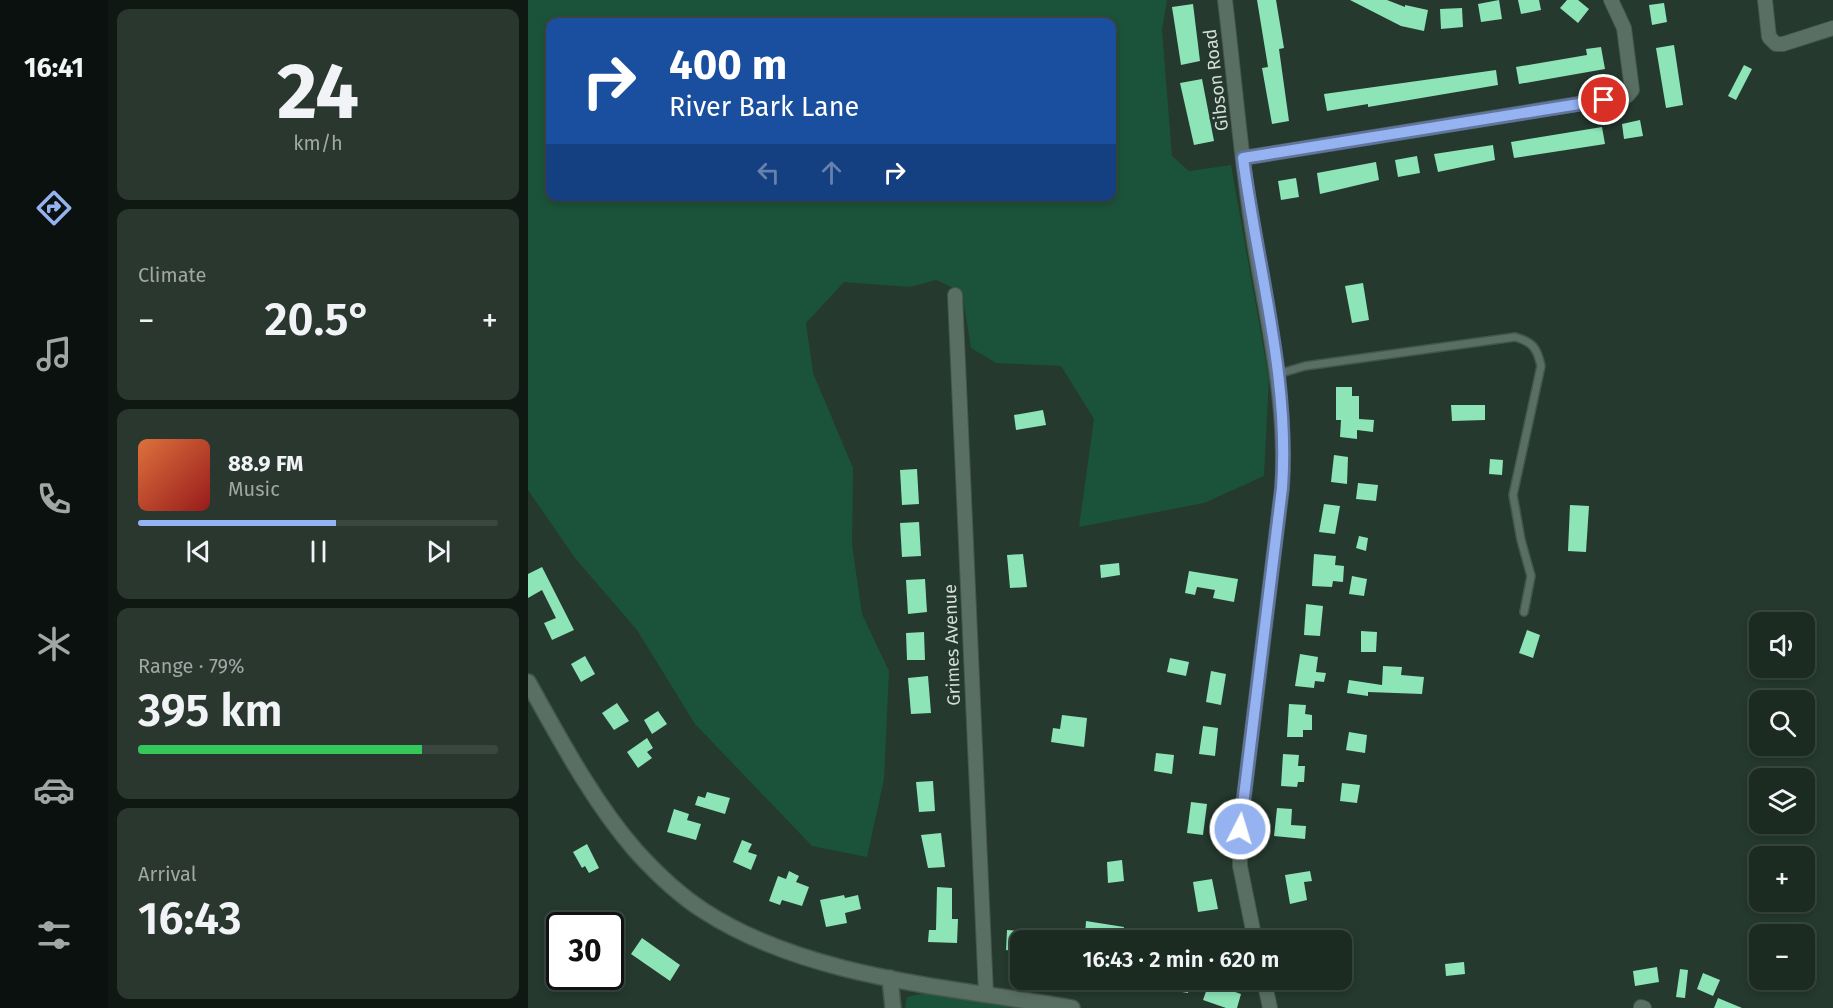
<!DOCTYPE html>
<meta charset="utf-8">
<style>
:root{--surface:#1c2b22;--page:#29372f;--text:#f1f3f6;--muted:#a0a7a5;--line:#3a4740;--accent:#95b2f1}
body{margin:0;font-family:"Fira Sans",sans-serif;background:var(--page);color:var(--text);height:100vh;display:flex;flex-direction:column;font-size:22px;white-space:nowrap}
*{box-sizing:border-box;margin:0}
p{font-size:20px;color:var(--muted)}
.icon{flex:none;width:33px;height:33px;fill:none;stroke:currentColor;stroke-width:2;stroke-linecap:round;stroke-linejoin:round}
.map{position:relative;flex:1;overflow:hidden}
.side{display:flex;flex-direction:column;gap:9px;padding:9px;background:#0f1813;width:420px}
.side>*{flex:none}
.hud{position:absolute;left:18px;top:18px;width:570px;height:183px;border-radius:12px;box-shadow:0 3px 9px #0003,0 0 0 2px var(--line);background:#1a4fa0;color:#fff;overflow:hidden}
.tools{position:absolute;left:1221px;top:612px;display:grid;gap:12px}
.tools a{display:grid;place-items:center;width:66px;height:66px;border-radius:12px;background:var(--surface);box-shadow:0 3px 9px #0003,0 0 0 2px var(--line);font-size:30px}
.speed{position:absolute;left:18px;top:912px;display:flex;gap:12px;font-size:30px;font-weight:700;text-align:center}
.speed>*{display:grid;place-content:center;width:78px;height:78px;border-radius:50%;background:var(--surface);box-shadow:0 3px 9px #0003,0 0 0 2px var(--line);line-height:1}
.speed .limit{border:3px solid #111;border-radius:9px;background:#fff;color:#111}
.pin{position:absolute;display:grid;place-items:center;width:51px;height:51px;color:#fff;margin:-26px;border:3px solid #fff;border-radius:50%;box-shadow:0 2px 6px #0007}
.me{position:absolute;width:66px;margin:-33px;rotate:5deg;stroke-linejoin:round;filter:drop-shadow(0 0 4px #0008)}
.turn{display:flex;align-items:center;gap:21px;height:126px;padding:0 24px;font-size:27px}
.turn .icon{width:78px;height:78px;stroke-width:2.5}
.turn b{display:block;font-size:42px;line-height:51px}
.lanes{display:flex;align-items:center;height:57px;padding:0 24px;background:#0003;justify-content:center;gap:30px;direction:ltr}
.lanes .off{opacity:.35}
.big{font-size:45px;font-weight:600;line-height:1.1}
.side .widget{flex:1;display:flex;flex-direction:column;justify-content:center;gap:9px;min-width:0;padding:0 21px;border-radius:12px;background:var(--page)}
.side .dial{align-items:center;gap:0}
.dial b{font-size:78px;line-height:1}
.song{display:flex;align-items:center;gap:18px}
.cover{width:72px;height:72px;border-radius:9px;background:linear-gradient(135deg,hsl(20 70% 55%),hsl(0 70% 35%))}
.played{height:6px;border-radius:3px;background:linear-gradient(90deg,var(--accent) 55%,var(--line) 55%)}
.keys{display:flex;justify-content:space-around;direction:ltr}
.heat{display:flex;justify-content:space-between;align-items:center;font-size:33px;direction:ltr}
.charge{height:9px;border-radius:4px;background:linear-gradient(90deg,#34c759 79%,var(--line) 0)}
.trip{position:absolute;left:482px;top:930px;width:342px;height:60px;border-radius:12px;background:var(--surface);box-shadow:0 3px 9px #0003,0 0 0 2px var(--line);font-weight:600;line-height:60px;text-align:center}
main{display:flex;flex:1;min-height:0}
.dock{display:flex;flex-direction:column;width:108px;justify-content:space-around;align-items:center;background:#0b110e;color:var(--muted)}
.dock .icon{width:42px;height:42px}
.dock .active{color:var(--accent)}
.dock b{font-size:27px;color:var(--text)}
.map>svg:first-child{display:block}
.green{fill:#1a5339;fill-rule:evenodd}
.building{fill:#8ce4b7}
.lines{fill:none;stroke-linecap:round;stroke-linejoin:round}
.service-casing{stroke:#44554d;stroke-width:10}
.minor-casing{stroke:#44554d;stroke-width:16}
.tertiary-casing{stroke:#44554d;stroke-width:18}
.service{stroke:#5a6f63;stroke-width:7}
.minor{stroke:#5a6f63;stroke-width:14}
.tertiary{stroke:#5a6f63;stroke-width:15}
.route-casing{stroke:#61749d;stroke-width:15}
.route{stroke:#95b2f1;stroke-width:10}
.labels{text-anchor:middle;stroke-width:6;stroke-linejoin:round;paint-order:stroke}
.street-label{font-size:18px;fill:#d2ded7;stroke:#25392e}
</style>
<main>
<nav class="dock">
<b>16:41</b>
<svg class="icon active" aria-label="directions" viewBox="0 0 24 24"><path d="M12 3l9 9-9 9-9-9zM9 14v-3h6M13 9l2 2-2 2"/></svg>
<svg class="icon" aria-label="music" viewBox="0 0 24 24"><path d="M9 18V5l10-2v13"/><circle cx="6" cy="18" r="3"/><circle cx="16" cy="16" r="3"/></svg>
<svg class="icon" aria-label="phone" viewBox="0 0 24 24"><path d="M5 4h4l2 5-3 2q2 4 5 5l2-3 5 2v4C11 20 4 13 5 4z"/></svg>
<svg class="icon" aria-label="climate" viewBox="0 0 24 24"><path d="M12 3v18M4 7l16 10M4 17L20 7"/></svg>
<svg class="icon" aria-label="car" viewBox="0 0 24 24"><path d="M5 17H2v-5l4-1 3-4h7l3 4 3 1v5h-3M9 17h6M6 11h13"/><circle cx="7" cy="17" r="2"/><circle cx="17" cy="17" r="2"/></svg>
<svg class="icon" aria-label="filters" viewBox="0 0 24 24"><path d="M4 7h16M4 17h16"/><circle cx="9" cy="7" r="2"/><circle cx="15" cy="17" r="2"/></svg>
</nav>
<section class="side">
<div class="widget dial"><b>24</b><p>km/h</p></div>
<div class="widget"><p>Climate</p>
<div class="heat"><a>−</a><b class="big">20.5°</b><a>+</a></div>
</div>
<div class="widget">
<div class="song"><i class="cover"></i><div><b>88.9 FM</b><p>Music</p></div></div>
<div class="played"></div>
<div class="keys"><svg class="icon" aria-label="previous" viewBox="0 0 24 24"><path d="M18 5L8 12l10 7zM5 5v14"/></svg><svg class="icon" aria-label="pause" viewBox="0 0 24 24"><path d="M8 5v14M16 5v14"/></svg><svg class="icon" aria-label="next" viewBox="0 0 24 24"><path d="M6 5l10 7-10 7zM19 5v14"/></svg></div>
</div>
<div class="widget"><p>Range · 79%</p><b class="big">395 km</b><div class="charge"></div></div>
<div class="widget"><p>Arrival</p><b class="big">16:43</b></div>
</section>
<div class="map">
<svg width="1305" height="1008" viewBox="0 0 1305 1008">
<rect width="100%" height="100%" fill="#25392e"/>
<g class="green">
<path d="M0 0H639L634 30 644 156 661 171 703 165 741 379 736 476 676 503 551 527 566 419 533 366 468 363 443 348 434 292 408 280 382 287 316 282 278 323 285 373 325 468 324 544 334 614 361 671 356 779 339 857 284 846 167 724 109 630 47 558 0 490ZM22 22H584V196H22Z"/>
<polygon points="397,993 485,1008 377,1008 379,997"/>
</g>
<g class="building">
<polygon points="729,0 748,0 756,48 751,49 761,121 744,124 734,68 740,67"/>
<polygon points="822,0 859,0 877,7 877,5 900,10 896,31 873,26"/>
<polygon points="971,0 974,19 953,22 950,4"/>
<polygon points="990,0 1011,0 1013,10 993,14"/>
<polygon points="1039,0 1050,0 1061,9 1050,23 1032,8"/>
<polygon points="1136,3 1139,22 1124,25 1121,5"/>
<polygon points="665,4 672,61 653,65 644,7"/>
<polygon points="934,8 935,27 913,29 912,9"/>
<polygon points="1146,45 1155,105 1138,108 1128,48"/>
<polygon points="1073,47 1077,69 991,84 988,67 1059,55 1058,49"/>
<polygon points="1216,65 1224,69 1208,100 1200,96"/>
<polygon points="968,70 970,85 840,107 840,104 799,111 796,94"/>
<polygon points="674,79 686,141 666,145 652,83"/>
<polygon points="1112,120 1115,136 1096,139 1094,124"/>
<polygon points="1074,127 1077,144 986,158 983,142"/>
<polygon points="965,145 967,160 910,172 906,154"/>
<polygon points="889,156 892,173 870,177 867,160"/>
<polygon points="848,162 851,180 792,194 789,173"/>
<polygon points="768,178 771,197 753,200 750,181"/>
<polygon points="835,283 841,320 824,323 817,286"/>
<polygon points="808,387 824,387 824,396 831,396 831,419 846,420 845,432 829,430 829,439 812,437 813,420 808,420"/>
<polygon points="923,405 957,405 957,420 924,421"/>
<polygon points="515,410 518,425 488,430 486,415"/>
<polygon points="806,455 820,457 819,484 803,482"/>
<polygon points="962,459 975,460 974,475 961,474"/>
<polygon points="389,469 391,504 374,505 372,470"/>
<polygon points="830,483 850,485 848,501 828,499"/>
<polygon points="796,504 812,506 807,534 791,532"/>
<polygon points="1042,505 1061,506 1058,552 1040,551"/>
<polygon points="391,522 393,556 374,557 372,523"/>
<polygon points="831,536 840,538 838,551 828,548"/>
<polygon points="495,554 499,587 482,588 479,555"/>
<polygon points="786,554 808,556 807,565 816,566 815,582 805,581 804,587 784,586"/>
<polygon points="591,563 592,575 573,578 572,565"/>
<polygon points="14,567 46,630 24,640 16,623 28,618 14,590 0,598 0,574"/>
<polygon points="661,571 710,579 706,602 685,598 687,590 669,587 667,595 657,593"/>
<polygon points="824,576 839,579 836,596 821,594"/>
<polygon points="397,579 399,612 380,614 378,580"/>
<polygon points="778,604 795,606 792,636 776,635"/>
<polygon points="999,630 1012,635 1005,658 991,653"/>
<polygon points="833,631 849,632 848,652 833,652"/>
<polygon points="396,632 397,660 379,660 378,633"/>
<polygon points="772,654 790,657 788,672 798,673 796,682 787,681 786,688 767,686"/>
<polygon points="57,656 67,674 53,682 43,664"/>
<polygon points="642,658 661,662 658,676 639,672"/>
<polygon points="855,666 874,667 873,675 896,677 894,694 840,692 840,696 819,693 821,680 854,685"/>
<polygon points="683,671 698,674 693,705 678,702"/>
<polygon points="400,676 403,713 383,714 380,678"/>
<polygon points="89,703 101,721 86,730 74,713"/>
<polygon points="761,704 778,705 777,714 784,715 784,730 775,730 775,737 759,737"/>
<polygon points="130,711 139,724 124,734 116,720"/>
<polygon points="534,715 559,718 556,747 523,742 525,728 532,729"/>
<polygon points="675,726 690,728 687,756 671,754"/>
<polygon points="821,732 839,735 837,753 818,750"/>
<polygon points="119,738 125,748 119,752 124,758 110,768 99,752"/>
<polygon points="628,753 646,755 644,774 626,771"/>
<polygon points="755,754 771,755 770,766 777,766 776,782 770,782 769,787 753,786"/>
<polygon points="405,781 407,811 391,812 388,782"/>
<polygon points="814,783 832,785 829,803 812,801"/>
<polygon points="179,792 202,798 197,814 167,805 170,796 177,798"/>
<polygon points="663,802 679,804 675,835 659,833"/>
<polygon points="749,808 764,809 763,825 778,826 777,839 746,836"/>
<polygon points="146,809 161,814 159,820 173,824 168,840 139,832"/>
<polygon points="413,833 417,867 400,868 393,835"/>
<polygon points="214,840 224,844 220,852 229,855 223,870 205,862"/>
<polygon points="59,844 71,868 61,873 57,866 54,868 45,852"/>
<polygon points="594,860 596,881 580,883 579,862"/>
<polygon points="261,871 271,876 268,882 281,887 274,906 254,900 252,905 241,901 250,876 258,879"/>
<polygon points="782,871 784,881 776,882 779,900 762,904 757,875"/>
<polygon points="684,879 690,909 670,912 665,882"/>
<polygon points="409,887 424,888 424,919 430,919 429,943 400,942 401,930 408,930"/>
<polygon points="316,895 317,898 330,895 333,909 317,913 319,923 298,927 292,900"/>
<polygon points="558,921 596,927 594,935 573,932 572,937 557,936"/>
<polygon points="479,930 507,932 506,940 492,940 492,952 478,950"/>
<polygon points="114,938 152,965 142,981 103,954"/>
<polygon points="936,962 937,974 918,976 917,964"/>
<polygon points="1129,967 1131,982 1107,986 1105,971"/>
<polygon points="1152,969 1160,970 1157,998 1148,997"/>
<polygon points="1175,973 1192,980 1185,996 1169,989"/>
<polygon points="631,980 663,980 660,993 630,988"/>
<polygon points="681,983 713,994 709,1008 698,1008 675,1000"/>
<polygon points="1190,998 1214,1008 1186,1008"/>
</g>
<g class="lines">
<defs>
<path id="service" d="M750 374 777 366 987 337C1005 342 1009 348 1013 366L985 495 993 540 1003 576 996 612"/>
<g id="minor">
<path d="M697 0C706 74 712 148 723 222 736 311 760 397 754 488L712 829V866L727 940"/>
<polyline points="1237,0 1241,37 1248,44 1255,44 1305,28"/>
<polyline points="715,158 1099,96 1104,90 1096,28 1083,0"/>
<polyline points="427,295 458,994"/>
<polyline points="736,980 742,1008"/>
<polyline points="1113,1007 1116,1008"/>
</g>
<g id="tertiary">
<path d="M0 682C32 739 65 802 108 851 128 873 151 895 176 911 281 979 424 987 544 1008"/>
<polyline points="362,978 365,1008"/>
</g>
</defs>
<use href="#service" class="service-casing"/>
<use href="#minor" class="minor-casing"/>
<use href="#tertiary" class="tertiary-casing"/>
<use href="#service" class="service"/>
<use href="#minor" class="minor"/>
<use href="#tertiary" class="tertiary"/>
</g>
<g class="lines">
<defs>
<path id="route" d="M712 829 754 488C762 377 729 267 715 158L1076 100"/>
</defs>
<use href="#route" class="route-casing"/>
<use href="#route" class="route"/>
</g>
<g class="labels">
<g class="street-label">
<text transform="translate(688 80) rotate(-97)" y="6">Gibson Road</text>
<text transform="translate(424 645) rotate(-92)" y="6">Grimes Avenue</text>
</g>
</g>
</svg>
<div class="tools">
<a><svg class="icon" aria-label="sound" viewBox="0 0 24 24"><path d="M4 9h4l5-4v14l-5-4H4zM17 9q2 3 0 6"/></svg></a>
<a><svg class="icon" aria-label="search" viewBox="0 0 24 24"><circle cx="10" cy="10" r="6"/><path d="M15 15l6 6"/></svg></a>
<a><svg class="icon" aria-label="layers" viewBox="0 0 24 24"><path d="M12 4l9 5-9 5-9-5zM3 14l9 5 9-5"/></svg></a>
<a>+</a>
<a>−</a>
</div>
<div class="speed"><div class="limit">30</div></div>
<div class="pin" style="left:1076px;top:100px;background:#d93025"><svg class="icon" aria-label="arrive" viewBox="0 0 24 24"><path d="M6 21V4h12l-3 4 3 4H6"/></svg></div>
<svg class="me" style="left:712px;top:829px" viewBox="-20 -20 40 40"><circle r="17" fill="#95b2f1" stroke="#fff" stroke-width="3"/><path d="M0-11L8 9 0 5-8 9z" fill="#fff"/></svg>
<div class="trip">16:43 · 2 min · 620 m</div>
<div class="hud">
<div class="turn"><svg class="icon" aria-label="right" viewBox="0 0 24 24"><path d="M7 20v-9h11M14 6l5 5-5 5"/></svg><div><b>400 m</b>River Bark Lane</div></div>
<div class="lanes"><svg class="icon off" aria-label="left" viewBox="0 0 24 24"><path d="M17 20v-9H6M10 6l-5 5 5 5"/></svg><svg class="icon off" aria-label="ahead" viewBox="0 0 24 24"><path d="M12 20V5M6 11l6-6 6 6"/></svg><svg class="icon" aria-label="right" viewBox="0 0 24 24"><path d="M7 20v-9h11M14 6l5 5-5 5"/></svg></div>
</div>
</div>
</main>
